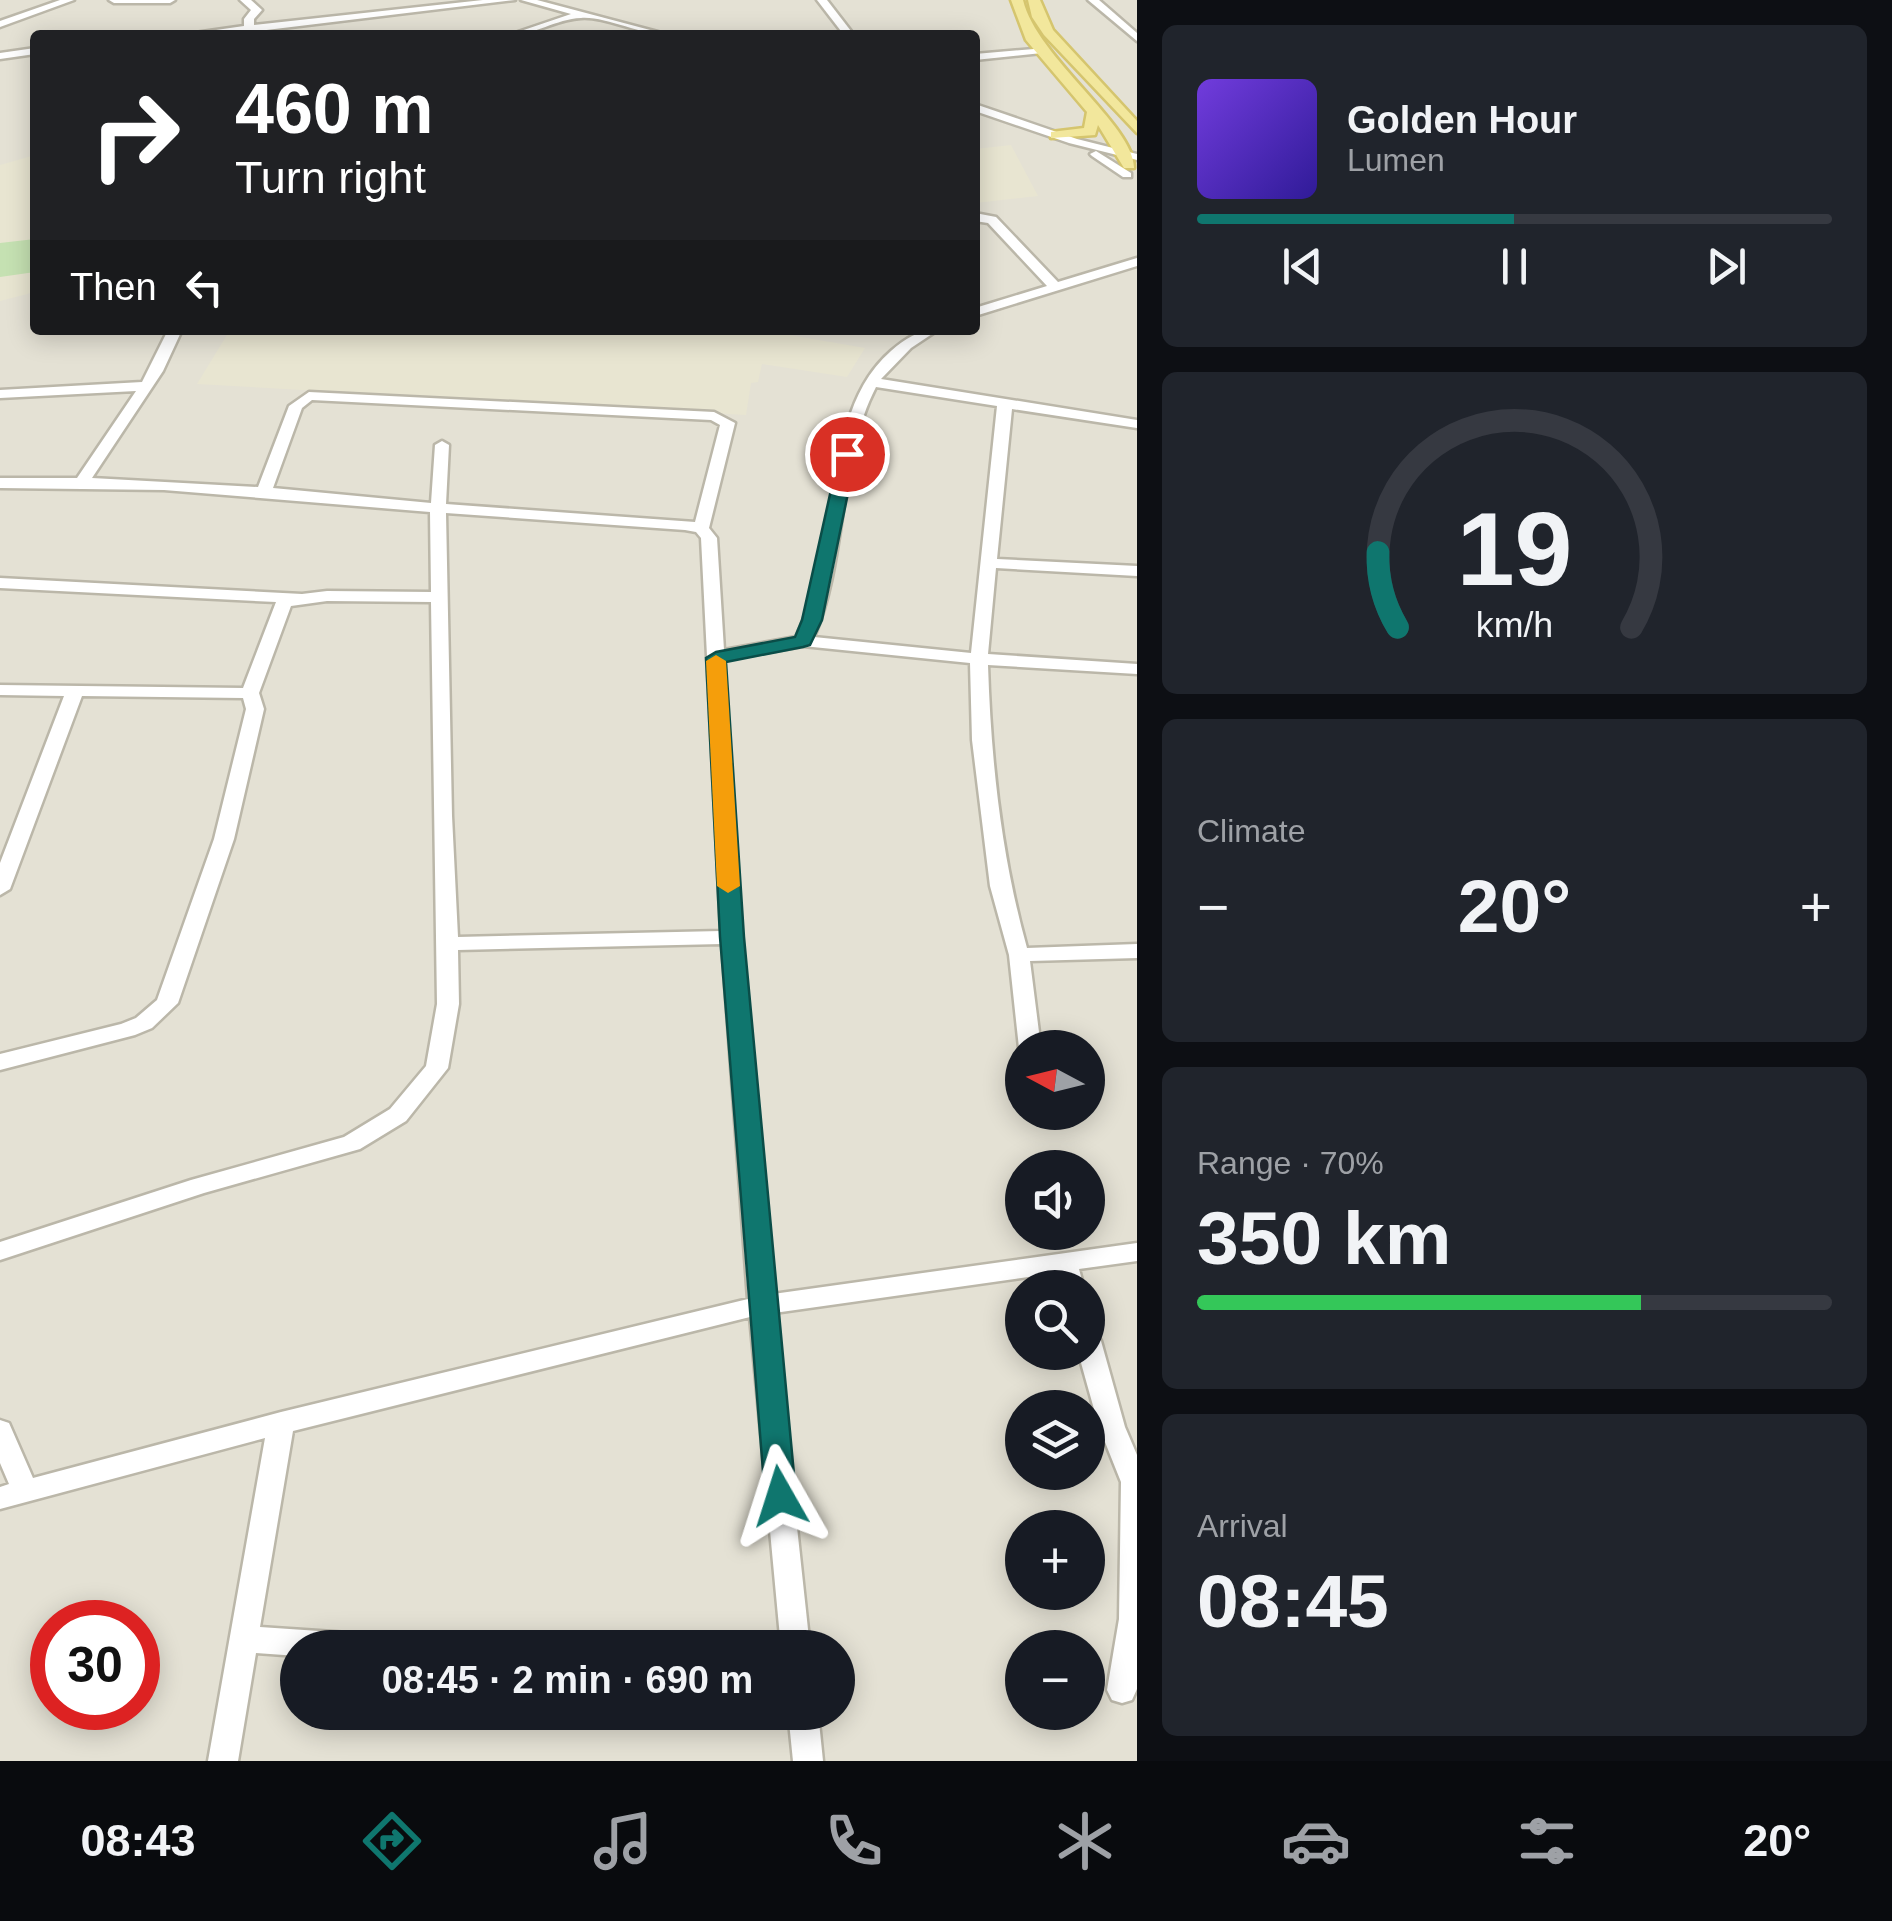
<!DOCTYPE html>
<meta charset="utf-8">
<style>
:root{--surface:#171b24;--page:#20242c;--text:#f1f3f6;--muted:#9ea1a6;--line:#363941;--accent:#0f766e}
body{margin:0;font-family:Arial,sans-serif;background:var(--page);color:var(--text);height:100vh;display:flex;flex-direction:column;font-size:38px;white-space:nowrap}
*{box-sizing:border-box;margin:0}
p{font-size:32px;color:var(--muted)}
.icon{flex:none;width:55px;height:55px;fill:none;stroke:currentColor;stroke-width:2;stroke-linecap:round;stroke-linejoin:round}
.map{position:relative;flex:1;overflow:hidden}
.panel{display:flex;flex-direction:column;gap:25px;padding:25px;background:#0d0f14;width:755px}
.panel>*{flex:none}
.guide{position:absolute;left:30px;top:30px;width:950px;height:305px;border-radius:10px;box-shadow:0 5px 25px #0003;background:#202124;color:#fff;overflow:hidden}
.needle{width:65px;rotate:277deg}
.fabs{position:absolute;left:1005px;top:1030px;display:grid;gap:20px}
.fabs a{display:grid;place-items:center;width:100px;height:100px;border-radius:50%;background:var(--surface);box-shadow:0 5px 25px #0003;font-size:50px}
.speed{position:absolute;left:30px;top:1600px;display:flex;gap:20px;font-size:50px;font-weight:700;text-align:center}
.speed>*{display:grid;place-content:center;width:130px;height:130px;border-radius:50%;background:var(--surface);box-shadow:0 5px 25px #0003;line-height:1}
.speed .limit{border:15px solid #d22;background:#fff;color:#111}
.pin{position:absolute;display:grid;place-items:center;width:85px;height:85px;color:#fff;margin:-42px;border:5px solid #fff;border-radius:50%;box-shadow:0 2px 10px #0007}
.me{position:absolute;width:110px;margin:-55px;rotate:354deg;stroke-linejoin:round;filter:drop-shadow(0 0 8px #0008)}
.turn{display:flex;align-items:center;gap:35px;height:210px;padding:0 40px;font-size:45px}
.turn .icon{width:130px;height:130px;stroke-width:2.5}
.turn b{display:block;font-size:70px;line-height:85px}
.then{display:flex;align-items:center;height:95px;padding:0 40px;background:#0003;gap:20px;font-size:38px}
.big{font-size:75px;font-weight:800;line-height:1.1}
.panel .tile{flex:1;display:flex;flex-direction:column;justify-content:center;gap:15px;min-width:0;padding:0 35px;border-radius:15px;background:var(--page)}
.panel .dial{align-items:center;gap:0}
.dial svg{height:260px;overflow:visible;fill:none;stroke:var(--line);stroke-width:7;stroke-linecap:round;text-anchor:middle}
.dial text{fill:var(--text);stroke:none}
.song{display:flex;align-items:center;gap:30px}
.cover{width:120px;height:120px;border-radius:15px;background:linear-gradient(135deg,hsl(260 70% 55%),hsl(250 70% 35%))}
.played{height:10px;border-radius:5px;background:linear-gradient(90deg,var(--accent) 50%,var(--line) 50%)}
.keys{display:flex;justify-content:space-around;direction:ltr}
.heat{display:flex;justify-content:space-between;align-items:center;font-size:55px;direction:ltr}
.charge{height:15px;border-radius:8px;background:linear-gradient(90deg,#34c759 70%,var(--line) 0)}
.trip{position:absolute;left:280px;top:1630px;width:575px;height:100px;border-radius:50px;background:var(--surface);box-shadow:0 5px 25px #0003;font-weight:800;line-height:100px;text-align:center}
.menu{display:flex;height:160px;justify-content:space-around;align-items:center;background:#090b0e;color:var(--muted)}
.menu .icon{width:70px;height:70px}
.menu .active{color:var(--accent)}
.menu b{font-size:45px;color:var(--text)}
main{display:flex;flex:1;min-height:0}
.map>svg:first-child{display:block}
.residential{fill:#e4e1d4;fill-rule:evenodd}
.education{fill:#e8e5d1}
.green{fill:#c5e1b2}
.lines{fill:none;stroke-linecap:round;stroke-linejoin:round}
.minor-casing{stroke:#bbb7a9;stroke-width:5}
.major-casing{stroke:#d5c56e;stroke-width:5}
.minor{fill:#fff;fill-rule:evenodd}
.major{fill:#f2e79c;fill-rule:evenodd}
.route{fill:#0f766e;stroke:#0a4d48;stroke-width:2.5}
.slow{fill:#f59e0b}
</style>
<main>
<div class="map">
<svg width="1137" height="1761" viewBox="0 0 1137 1761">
<rect width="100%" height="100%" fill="#f0efe5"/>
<path class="residential" d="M0 0H1137V1761H0ZM35 35H975V330H35ZM1022 1048H1088V1112H1022ZM1022 1168H1088V1232H1022ZM1022 1288H1088V1352H1022ZM1022 1408H1088V1472H1022ZM1022 1528H1088V1592H1022ZM52 1622H138V1708H52ZM298 1648H838V1712H298ZM1022 1648H1088V1712H1022Z"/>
<g class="education">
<polygon points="1011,145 1038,196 975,203 975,149"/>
<polygon points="35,155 35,292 0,301 0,165"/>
<polygon points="230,330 761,330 865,348 847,377 762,364 758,382 751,383 746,415 197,384"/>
</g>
<polygon class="green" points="35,239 35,272 0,277 0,243"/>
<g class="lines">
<defs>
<g id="minor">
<polygon points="60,0 74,0 0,27 0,21"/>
<polygon points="109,0 175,0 170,3 114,3"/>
<polygon points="240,0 251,0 262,10 254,19 254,25 483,0 515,0 249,32 181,35 244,26 244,19 251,10"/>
<path d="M521 0H537L669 35C640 35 605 16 581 18 556 19 535 35 509 35L571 14Z"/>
<polygon points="817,0 827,0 854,35 844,35"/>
<polygon points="1088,0 1099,0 1137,33 1137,41"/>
<polygon points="35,48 35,54 0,59 0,53"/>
<polygon points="1046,48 1042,53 975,60 975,54"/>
<polygon points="975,104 1077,139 1137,154 1137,160 1069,143 975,111"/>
<polygon points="1096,151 1131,173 1131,177 1123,177 1092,156 1090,154"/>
<polygon points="975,213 996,217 1058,282 1137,258 1137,266 975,316 975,308 1047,286 988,223 975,221"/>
<path d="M168 330H182L163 371 92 478 258 487 289 406 309 392 714 412 735 423 709 528 717 538 724 650 796 637C814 599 821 552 830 511 841 453 845 391 891 351 906 338 918 330 938 330L911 348 881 379 1137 420V428L1012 409 997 559 1137 566V576L996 568 988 654 1137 664V674L988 665C991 761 1001 855 1027 948L1137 944V958L1030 961 1041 1048H1022V1053L1019 1048 1009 955 990 886 972 740 970 663 803 646 724 660 740 919 773 1294 1137 1243V1261L1079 1269 1084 1288H1059L1056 1273 774 1313 810 1648H781L750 1317 293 1431 260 1627 378 1635 388 1639 392 1648H298V1656L256 1653 238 1761H208L265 1438 0 1509V1487L9 1484 0 1463V1420L9 1423 33 1478 281 1412 748 1299 722 944 458 950 459 1004 448 1068 406 1121 360 1149 204 1193 0 1260V1242L191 1180 344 1137 390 1109 426 1066 437 1004 431 602 327 601 291 606 259 693 264 709 234 839 178 1003 152 1028 135 1035 0 1070V1054L121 1024 136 1018 157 1000 214 839 246 709 243 698 82 696 10 889 0 895V863L64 696 0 695V685L243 688 276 602 0 588V578L302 594 327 591 431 592 430 512 164 490 0 488V478H77L136 391 0 398V390L142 382ZM876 387 997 406 971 653 814 637C847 560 838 460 876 387ZM312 400 711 420 720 425 695 522 446 504 449 445 442 441 435 445 431 503 273 488 302 408ZM446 513 685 530 696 532 701 538 721 931 458 937 452 816Z"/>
<polygon points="1088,1331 1097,1334 1101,1341 1125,1427 1137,1455 1137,1689 1132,1700 1122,1703 1112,1700 1107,1690 1119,1619 1121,1482 1099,1427 1078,1352 1088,1352"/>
<polygon points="788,1712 818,1712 823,1761 793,1761"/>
</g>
<g id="major">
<path d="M1011 0H1023C1037 58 1135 126 1134 168H1124L1098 125 1095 135 1051 138V132L1084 128 1087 112 1026 40Z"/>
<polygon points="1028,0 1040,0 1053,30 1137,121 1137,133 1044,35 1032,17"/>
</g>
</defs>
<use href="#minor" class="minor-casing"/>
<use href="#major" class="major-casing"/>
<use href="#minor" class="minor"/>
<use href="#major" class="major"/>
</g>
<polygon class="route" points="847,449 856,454 822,620 810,645 803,647 726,662 744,937 796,1496 791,1505 780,1509 770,1505 765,1496 720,937 706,658 716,652 795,637 802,620 839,454"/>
<polygon class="slow" points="716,655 726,661 740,886 728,893 717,886 706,661"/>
</svg>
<div class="fabs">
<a><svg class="needle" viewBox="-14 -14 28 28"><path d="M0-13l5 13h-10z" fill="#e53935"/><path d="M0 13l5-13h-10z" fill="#9ea1a6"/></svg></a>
<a><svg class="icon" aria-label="sound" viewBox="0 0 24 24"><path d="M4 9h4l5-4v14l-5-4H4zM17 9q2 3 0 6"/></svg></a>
<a><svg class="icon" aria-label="search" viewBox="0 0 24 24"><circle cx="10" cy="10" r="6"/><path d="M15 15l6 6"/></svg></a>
<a><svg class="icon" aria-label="layers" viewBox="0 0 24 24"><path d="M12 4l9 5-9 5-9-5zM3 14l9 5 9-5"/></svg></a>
<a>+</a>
<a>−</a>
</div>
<div class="speed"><div class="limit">30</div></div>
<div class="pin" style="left:847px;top:454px;background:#d93025"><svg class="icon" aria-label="arrive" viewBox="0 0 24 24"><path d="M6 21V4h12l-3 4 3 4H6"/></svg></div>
<svg class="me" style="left:780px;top:1496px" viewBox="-20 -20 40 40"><path d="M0-17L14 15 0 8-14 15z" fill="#0f766e" stroke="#fff" stroke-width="4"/></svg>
<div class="trip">08:45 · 2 min · 690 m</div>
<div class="guide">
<div class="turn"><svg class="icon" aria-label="right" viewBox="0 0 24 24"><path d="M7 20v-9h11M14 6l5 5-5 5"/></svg><div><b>460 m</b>Turn right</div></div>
<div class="then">Then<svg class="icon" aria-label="left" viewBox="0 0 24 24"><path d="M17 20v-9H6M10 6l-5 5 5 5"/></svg></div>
</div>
</div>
<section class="panel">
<div class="tile">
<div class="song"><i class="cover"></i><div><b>Golden Hour</b><p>Lumen</p></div></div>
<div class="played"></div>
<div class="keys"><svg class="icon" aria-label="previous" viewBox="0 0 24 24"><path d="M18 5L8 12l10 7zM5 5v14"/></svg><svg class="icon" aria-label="pause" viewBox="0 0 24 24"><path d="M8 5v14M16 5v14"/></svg><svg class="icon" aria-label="next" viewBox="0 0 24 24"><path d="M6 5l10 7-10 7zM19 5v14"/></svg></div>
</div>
<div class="tile dial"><svg viewBox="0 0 100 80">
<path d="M14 69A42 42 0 1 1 86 69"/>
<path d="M14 69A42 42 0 0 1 8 46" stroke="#0f766e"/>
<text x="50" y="56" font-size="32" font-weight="700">19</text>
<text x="50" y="72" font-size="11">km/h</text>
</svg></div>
<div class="tile"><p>Climate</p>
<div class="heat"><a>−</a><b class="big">20°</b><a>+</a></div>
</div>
<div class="tile"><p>Range · 70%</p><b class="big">350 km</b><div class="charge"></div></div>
<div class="tile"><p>Arrival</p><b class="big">08:45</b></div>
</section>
</main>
<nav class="menu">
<b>08:43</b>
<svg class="icon active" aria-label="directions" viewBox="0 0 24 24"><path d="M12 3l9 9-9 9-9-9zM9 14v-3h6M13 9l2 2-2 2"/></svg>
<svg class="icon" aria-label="music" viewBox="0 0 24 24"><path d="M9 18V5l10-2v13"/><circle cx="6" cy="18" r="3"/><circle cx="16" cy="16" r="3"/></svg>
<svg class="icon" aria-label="phone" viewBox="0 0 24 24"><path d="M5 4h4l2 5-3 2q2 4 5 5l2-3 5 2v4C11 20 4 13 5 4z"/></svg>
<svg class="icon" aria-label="climate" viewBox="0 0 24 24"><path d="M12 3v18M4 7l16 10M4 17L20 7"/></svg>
<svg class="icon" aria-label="car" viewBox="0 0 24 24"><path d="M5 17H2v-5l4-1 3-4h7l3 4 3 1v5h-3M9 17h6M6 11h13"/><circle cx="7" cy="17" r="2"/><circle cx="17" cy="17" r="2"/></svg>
<svg class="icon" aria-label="filters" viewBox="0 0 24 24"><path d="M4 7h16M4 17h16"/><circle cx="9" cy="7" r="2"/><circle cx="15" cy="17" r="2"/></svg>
<b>20°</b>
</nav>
